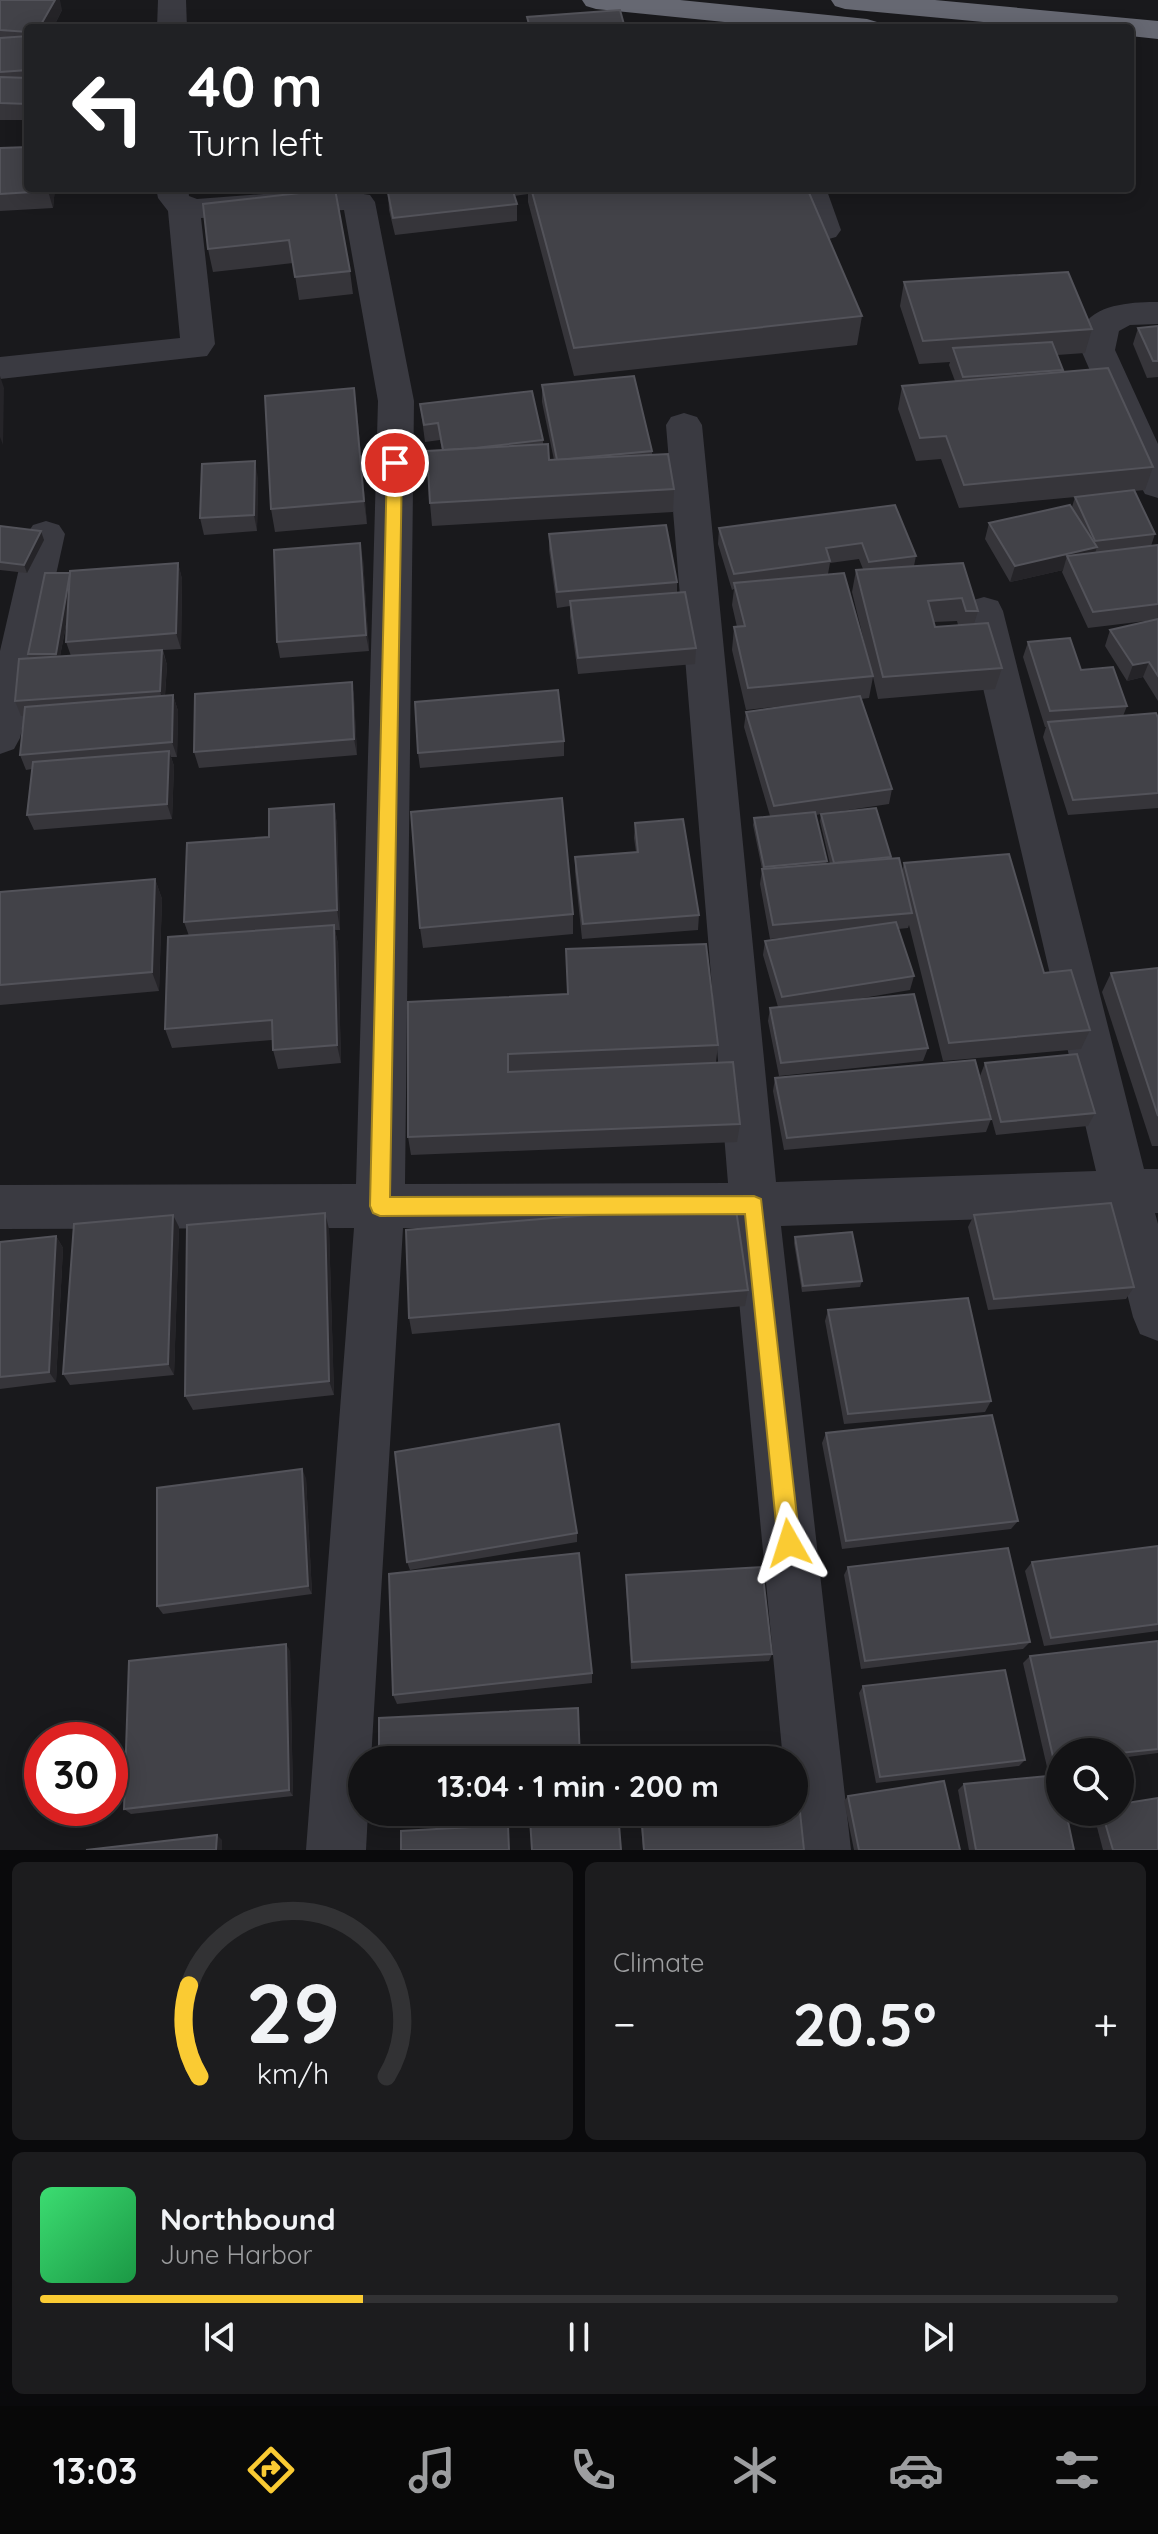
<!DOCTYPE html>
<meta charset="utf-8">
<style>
:root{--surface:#131315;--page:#1c1c1e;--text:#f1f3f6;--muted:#9d9ea0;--line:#323234;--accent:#facb33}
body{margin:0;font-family:Quicksand,sans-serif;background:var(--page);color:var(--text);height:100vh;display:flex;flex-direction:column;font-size:30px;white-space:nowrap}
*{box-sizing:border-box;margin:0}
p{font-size:26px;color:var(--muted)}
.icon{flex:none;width:44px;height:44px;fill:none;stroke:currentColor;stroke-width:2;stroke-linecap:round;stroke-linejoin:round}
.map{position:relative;height:1850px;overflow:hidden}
.panel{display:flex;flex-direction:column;gap:12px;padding:12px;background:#0a0a0c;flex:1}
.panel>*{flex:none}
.banner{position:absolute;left:24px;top:24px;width:1110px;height:168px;border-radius:8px;box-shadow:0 4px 20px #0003,0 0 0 2px var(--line);background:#202124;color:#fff;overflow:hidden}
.buttons{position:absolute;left:1046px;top:1738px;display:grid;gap:16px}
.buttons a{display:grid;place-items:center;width:88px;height:88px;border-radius:50%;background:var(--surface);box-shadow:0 4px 20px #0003,0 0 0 2px var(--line);font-size:40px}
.speed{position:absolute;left:24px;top:1722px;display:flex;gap:16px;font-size:40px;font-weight:700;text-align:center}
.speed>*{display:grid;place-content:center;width:104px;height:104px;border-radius:50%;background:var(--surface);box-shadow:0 4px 20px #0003,0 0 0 2px var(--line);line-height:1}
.speed .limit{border:12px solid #d22;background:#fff;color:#111}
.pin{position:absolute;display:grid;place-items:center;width:68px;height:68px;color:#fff;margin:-34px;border:4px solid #fff;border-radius:50%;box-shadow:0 2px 8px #0007}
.me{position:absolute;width:88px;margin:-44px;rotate:354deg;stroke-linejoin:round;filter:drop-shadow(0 0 6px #0008)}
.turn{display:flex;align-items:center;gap:28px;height:168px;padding:0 32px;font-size:36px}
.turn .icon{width:104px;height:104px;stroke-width:2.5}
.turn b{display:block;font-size:56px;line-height:68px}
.big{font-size:60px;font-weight:700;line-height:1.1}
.panel .tile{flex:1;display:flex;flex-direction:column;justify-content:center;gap:12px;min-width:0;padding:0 28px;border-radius:12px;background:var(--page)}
.panel .dial{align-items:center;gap:0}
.dial svg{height:208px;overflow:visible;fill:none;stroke:var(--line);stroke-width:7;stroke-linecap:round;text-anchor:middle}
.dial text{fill:var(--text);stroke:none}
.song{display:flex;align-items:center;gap:24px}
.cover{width:96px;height:96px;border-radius:12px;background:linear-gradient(135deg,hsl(140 70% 55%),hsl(140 70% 35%))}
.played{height:8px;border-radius:4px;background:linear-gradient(90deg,var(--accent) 30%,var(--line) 30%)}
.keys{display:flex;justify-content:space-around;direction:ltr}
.heat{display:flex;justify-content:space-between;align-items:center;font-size:44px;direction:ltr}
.panel .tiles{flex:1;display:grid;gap:12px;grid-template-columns:1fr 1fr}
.tile:last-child{grid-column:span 2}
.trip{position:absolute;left:348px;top:1746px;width:460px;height:80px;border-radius:40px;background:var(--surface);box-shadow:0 4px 20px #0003,0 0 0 2px var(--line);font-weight:700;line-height:80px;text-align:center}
.tab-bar{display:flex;height:128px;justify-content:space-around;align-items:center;background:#080808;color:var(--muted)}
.tab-bar .icon{width:56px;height:56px}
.tab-bar .on{color:var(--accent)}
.tab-bar b{font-size:36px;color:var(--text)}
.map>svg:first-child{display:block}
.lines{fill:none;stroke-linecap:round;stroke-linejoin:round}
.minor{fill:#3a3a41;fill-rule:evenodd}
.highway{fill:#666872;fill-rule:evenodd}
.wall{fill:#36353a;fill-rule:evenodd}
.shaded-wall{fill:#252428}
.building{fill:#424248;stroke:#53535a;stroke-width:2}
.route{fill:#facb33;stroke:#a28421;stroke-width:2}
</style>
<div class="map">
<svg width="1158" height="1850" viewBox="0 0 1158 1850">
<rect width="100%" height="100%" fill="#19191c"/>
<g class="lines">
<g class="minor">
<polygon points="158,0 186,0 187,28 157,28"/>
<polygon points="156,188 188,188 189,196 197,199 330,189 370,195 375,202 414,401 405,1184 728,1183 666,425 671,417 684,413 697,417 702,425 776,1182 1096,1171 965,611 970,601 984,597 998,601 1003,611 1144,1169 1158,1169 1158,1213 1155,1213 1158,1224 1158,1341 1140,1334 1133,1317 1107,1215 781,1226 851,1850 791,1850 788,1812 794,1812 794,1760 783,1760 732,1227 403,1228 371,1760 362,1760 362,1812 368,1812 366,1850 306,1850 354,1228 0,1229 0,1185 356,1184 378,401 344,210 201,218 215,344 207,356 0,379 0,357 180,338 168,211 158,198"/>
<polygon points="794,188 826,188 841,230 836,237 825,240 814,237"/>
<path d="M1158 302V324L1130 325 1119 331 1115 350 1158 444V498L1145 494 1140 485 1081 350C1082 342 1081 332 1085 324 1098 303 1137 302 1158 302Z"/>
<polygon points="46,521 59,525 65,534 20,738 14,749 0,754 0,651 27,534 33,525"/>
</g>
<g class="highway">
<polygon points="582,0 680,0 867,19 877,22 882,28 783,28 596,9 586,6"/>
<polygon points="831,0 935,0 1158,21 1158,39 1130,36 1130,28 1046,28 845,9 835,6"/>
</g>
</g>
<g class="wall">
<polygon points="0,0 62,10 53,28 28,28 28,120 0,120"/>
<polygon points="0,148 28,188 55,188 53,208 0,211"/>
<polygon points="435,188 807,188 862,316 857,345 574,376 528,202 528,194 514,196 517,204 517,221 395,235 389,210 388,193"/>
<polygon points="335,189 350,271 353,294 299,300 293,263 213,272 208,249"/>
<polygon points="904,282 1092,329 1085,353 1057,355 1063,372 1153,467 1145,490 1134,491 1155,534 1151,546 1158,545 1158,701 1143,677 1127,681 1105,646 1110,630 1154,620 1088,628 1062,572 1063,570 1010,582 985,539 989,523 1072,507 1075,497 1086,496 959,508 941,459 916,461 898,409 902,386 955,381 949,365 950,362 919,364 900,306"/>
<polygon points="1158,326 1158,377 1147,378 1133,344 1138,328"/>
<polygon points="542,385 652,451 652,455 674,489 673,512 432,526 430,503 442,450 440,440 425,442 420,404 543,440 543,444 549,460 554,460 542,402"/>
<polygon points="357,411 367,524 275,532 271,509"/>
<polygon points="258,478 257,531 204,535 200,518"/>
<path d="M895 505 916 556 914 566 963 563 978 611 974 624 1002 668 995 689 878 699 873 677 869 698 861 699 892 789 889 804 835 812 891 857V859L902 871 904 863 1044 973 1090 1030 1081 1049 943 1061 909 925 908 928 898 929 914 976 910 990 851 1000 928 1048 923 1061 779 1076 768 1021 770 1008 778 1007 763 955 765 941 790 937 770 939 760 884 762 869 753 825 754 818 770 816 744 727 746 712 784 706 746 710 732 650 734 627H737L732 605 734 589 732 590 718 544 719 528ZM859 559 863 569 856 570 852 592 869 662 828 574 830 563ZM957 621 958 625 935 627 934 622ZM821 814 820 821 830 864H826L827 861 816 815Z"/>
<polygon points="0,526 44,540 27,573 0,570"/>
<polygon points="549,534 677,582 677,593 696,648 695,664 578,674 570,617 570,606 557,608 549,550"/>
<polygon points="363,559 369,651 280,658 277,642"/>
<path d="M178 563 182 579 181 649 163 650 167 665 165 696 173 695 178 711 177 757H171L174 766 172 819 34 830 27 815 32 769 26 770 20 755 24 716H21L15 701 29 658 28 654 70 573ZM68 616 66 642 71 656H60Z"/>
<polygon points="1028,642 1081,670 1127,706 1123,716 1158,718 1158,808 1068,815 1043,737 1046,727 1045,727 1023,657"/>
<polygon points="352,682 354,697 357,755 199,768 194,752"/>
<polygon points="564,741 564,756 420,768 418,753"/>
<polygon points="334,804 337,825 340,930 335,930 338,944 341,1063 278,1069 273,1050 272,1040 172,1048 165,1029 189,936 184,922 269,837"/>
<polygon points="635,823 699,915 698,930 582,939 575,872 575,857 636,852 634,838"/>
<polygon points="155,879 162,899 159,991 0,1005 0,892"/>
<polygon points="573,914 573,934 423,948 420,928"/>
<polygon points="566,949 718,1045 716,1062 740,1124 737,1142 411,1155 408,1137 568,994"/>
<polygon points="1158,968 1158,1146 1152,1146 1102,992 1111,973"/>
<polygon points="985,1063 1095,1113 1088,1126 996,1135 980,1076"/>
<polygon points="775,1078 991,1119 986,1132 784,1150 773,1091"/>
<polygon points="974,1215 1134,1287 1126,1299 988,1310 968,1227"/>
<polygon points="179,1227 174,1375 70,1385 63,1374"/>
<polygon points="329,1229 334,1395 193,1410 185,1396"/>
<polygon points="56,1236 63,1248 56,1382 0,1389 0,1242"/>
<polygon points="795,1237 862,1281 860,1287 802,1292 794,1243"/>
<polygon points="748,1290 745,1306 412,1334 409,1318"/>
<polygon points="828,1310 991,1401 985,1412 844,1424 825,1321"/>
<polygon points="826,1433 1018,1521 1011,1529 842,1549 822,1443"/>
<polygon points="306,1478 312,1594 163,1614 157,1606"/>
<polygon points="577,1533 577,1542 410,1570 407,1562"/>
<polygon points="1158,1546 1158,1631 1044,1646 1025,1571 1032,1562"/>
<polygon points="848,1567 1030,1642 1023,1649 861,1669 844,1575"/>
<polygon points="626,1575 772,1654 769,1661 631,1669 626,1583"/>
<polygon points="1158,1641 1158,1753 1120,1758 1120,1752 1060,1752 1060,1765 1047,1767 1023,1663 1030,1656"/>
<polygon points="290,1651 293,1796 131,1814 124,1809"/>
<polygon points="592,1673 592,1683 397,1704 393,1695"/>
<polygon points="863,1686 1025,1760 1019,1766 876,1783 859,1693"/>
<polygon points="964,1784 1074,1850 969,1850 958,1790"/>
<polygon points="848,1796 960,1850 854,1850 844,1801"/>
<polygon points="379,1812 441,1812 381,1815"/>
<polygon points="640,1812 794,1812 804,1850 643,1850"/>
<polygon points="1093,1812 1120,1812 1158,1850 1103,1850"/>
</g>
<g class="shaded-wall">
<polygon points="55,0 60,0 62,10 53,28 39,28"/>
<polygon points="49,188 55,188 53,208 48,191"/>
<polygon points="0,376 4,388 3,445 0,437"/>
<polygon points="354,388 357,411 367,524 364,501"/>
<polygon points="255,461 258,478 257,531 254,515"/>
<polygon points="41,531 44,540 27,573 24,565"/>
<polygon points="360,543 363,559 369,651 366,635"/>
<polygon points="1097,547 1092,563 1067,556 1063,570 1010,582 1015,566"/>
<polygon points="178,563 182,579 181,649 176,633"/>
<polygon points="71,573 74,581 59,662 56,654"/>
<polygon points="162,650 167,665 164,707 160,691"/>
<polygon points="1149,662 1143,677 1127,681 1133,665"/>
<polygon points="352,682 354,697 357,755 354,739"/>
<polygon points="173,695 178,711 177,757 172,742"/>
<polygon points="169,751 174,766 172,819 167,804"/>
<polygon points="334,804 337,825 340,930 337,910"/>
<polygon points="155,879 162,899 159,991 152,972"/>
<polygon points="334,925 338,944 341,1063 337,1045"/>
<polygon points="325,1213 329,1229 334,1395 329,1381"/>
<polygon points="173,1215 179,1227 174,1375 168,1364"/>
<polygon points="56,1236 63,1248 56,1382 49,1372"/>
<polygon points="302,1469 306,1478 312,1594 308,1586"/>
<polygon points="286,1644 290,1651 293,1796 289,1790"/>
<polygon points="217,1835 222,1840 222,1850 216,1850"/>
</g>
<g class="building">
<polygon points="0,0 55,0 39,28 28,28 28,32 0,30"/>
<polygon points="620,10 625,28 530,28 527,17"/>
<polygon points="700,23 702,28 646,28 646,27"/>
<polygon points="28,36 28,70 0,72 0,38"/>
<polygon points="0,77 28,78 28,104 0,103"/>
<polygon points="28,147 28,188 49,188 48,191 0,194 0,148"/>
<polygon points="435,188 512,188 517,204 393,218 388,193"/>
<polygon points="531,188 807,188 862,316 574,348"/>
<polygon points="335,189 350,271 295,277 289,240 208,249 203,204"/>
<polygon points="1068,272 1092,329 923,341 904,282"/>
<polygon points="1158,326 1158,361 1153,361 1138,328"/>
<polygon points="1052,342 1063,370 963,377 953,348"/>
<polygon points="1108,368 1153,467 964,485 946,436 920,438 902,386"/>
<polygon points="634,376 652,451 557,460 542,385"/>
<polygon points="354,388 364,501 271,509 265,396"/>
<polygon points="532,391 543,440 475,448 443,450 438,423 424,425 420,404"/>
<polygon points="548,444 549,460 668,454 674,489 430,503 427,451"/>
<polygon points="255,461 254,515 200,518 202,464"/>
<polygon points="1134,490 1155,534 1095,541 1075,497"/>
<polygon points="895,505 916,556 869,562 862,543 826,548 830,561 734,574 719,528"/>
<polygon points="1070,505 1097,547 1015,566 989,523"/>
<polygon points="666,525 677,582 557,592 549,534"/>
<polygon points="0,526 41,531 24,565 0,562"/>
<polygon points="360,543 366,635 277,642 274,550"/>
<polygon points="1158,545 1158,604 1093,612 1067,556"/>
<polygon points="178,563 176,633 66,642 70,571"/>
<polygon points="963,563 978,611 966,611 962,598 928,601 935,627 988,623 1002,668 883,677 856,570"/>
<polygon points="45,573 70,573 56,654 28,654"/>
<polygon points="844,573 873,676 748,688 734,627 745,626 734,583"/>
<polygon points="685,592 696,648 578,658 570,601"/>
<polygon points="1158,619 1158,676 1149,662 1133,665 1110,630"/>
<polygon points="1070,638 1081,670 1113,667 1127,706 1050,711 1028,642"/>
<polygon points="162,650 160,691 15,701 19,659"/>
<polygon points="352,682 354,739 194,752 195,694"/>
<polygon points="558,690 564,741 418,753 415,702"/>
<polygon points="173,695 172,742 20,755 25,707"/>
<polygon points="860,696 892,789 774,806 746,712"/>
<polygon points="1156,713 1158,718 1158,793 1073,800 1048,722"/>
<polygon points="169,751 167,804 27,815 33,762"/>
<polygon points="562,798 573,914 420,928 411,812"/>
<polygon points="334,804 337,910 184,922 187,843 269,837 269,809"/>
<polygon points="876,808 891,857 834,863 821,814"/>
<polygon points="815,812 827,861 764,867 754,818"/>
<polygon points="683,819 699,915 583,924 575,857 638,852 635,823"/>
<polygon points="1009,854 1044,973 1071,970 1090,1030 949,1043 904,863"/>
<polygon points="899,858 912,913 773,925 762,869"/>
<polygon points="155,879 152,972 0,985 0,892"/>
<polygon points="896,922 914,976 782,997 765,941"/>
<polygon points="334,925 337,1045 273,1050 272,1020 165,1029 168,937"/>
<polygon points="706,944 718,1045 508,1054 508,1072 733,1062 740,1124 408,1137 408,1002 568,994 566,949"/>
<polygon points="1158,968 1158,1116 1111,973"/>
<polygon points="914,994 928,1048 781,1063 770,1008"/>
<polygon points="1077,1054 1095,1113 1001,1122 985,1063"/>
<polygon points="975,1060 991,1119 787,1138 775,1078"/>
<polygon points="735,1203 748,1290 409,1318 406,1230"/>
<polygon points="1111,1203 1134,1287 994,1299 974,1215"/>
<polygon points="325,1213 329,1381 185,1396 187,1225"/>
<polygon points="173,1215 168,1364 63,1374 74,1224"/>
<polygon points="852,1232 862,1281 803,1286 795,1237"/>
<polygon points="56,1236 49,1372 0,1377 0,1242"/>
<polygon points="968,1298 991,1401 848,1414 828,1310"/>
<polygon points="992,1415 1018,1521 846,1541 826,1433"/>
<polygon points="559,1424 577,1533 407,1562 395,1452"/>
<polygon points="302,1469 308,1586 157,1606 157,1488"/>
<polygon points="1158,1546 1158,1624 1051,1638 1032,1562"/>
<polygon points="1008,1548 1030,1642 865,1661 848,1567"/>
<polygon points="579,1553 592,1673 393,1695 389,1574"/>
<polygon points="762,1567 772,1654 632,1662 626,1575"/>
<polygon points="1158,1641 1158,1749 1120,1753 1120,1752 1060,1752 1060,1760 1054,1761 1030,1656"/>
<polygon points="286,1644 289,1790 124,1809 129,1661"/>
<polygon points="1005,1670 1025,1760 880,1777 863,1686"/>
<polygon points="578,1708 580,1760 379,1760 379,1718"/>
<polygon points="1058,1775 1060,1786 1060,1812 1066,1812 1074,1850 976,1850 964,1784"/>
<polygon points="944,1781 960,1850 859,1850 848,1796"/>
<polygon points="794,1793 798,1793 804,1850 644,1850 641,1812 794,1812"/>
<polygon points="1158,1798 1158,1850 1113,1850 1102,1812 1120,1812 1120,1804"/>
<polygon points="618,1812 621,1850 532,1850 530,1819"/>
<polygon points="508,1825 509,1850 401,1850 401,1831"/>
<polygon points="217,1835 216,1850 86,1850"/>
</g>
<polygon class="route" points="395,458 402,463 390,1197 754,1196 761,1199 800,1543 797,1551 789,1554 781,1551 778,1543 745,1214 380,1216 373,1213 370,1206 387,463"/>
</svg>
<div class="buttons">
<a><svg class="icon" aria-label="search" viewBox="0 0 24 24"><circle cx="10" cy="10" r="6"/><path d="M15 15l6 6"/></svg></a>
</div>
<div class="speed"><div class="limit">30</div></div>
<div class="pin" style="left:395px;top:463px;background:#d93025"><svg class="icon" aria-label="arrive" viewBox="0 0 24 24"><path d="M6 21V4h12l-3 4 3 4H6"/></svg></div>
<svg class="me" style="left:789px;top:1543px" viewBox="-20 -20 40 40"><path d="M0-17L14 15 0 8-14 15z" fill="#facb33" stroke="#fff" stroke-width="4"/></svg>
<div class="trip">13:04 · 1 min · 200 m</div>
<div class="banner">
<div class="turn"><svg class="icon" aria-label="left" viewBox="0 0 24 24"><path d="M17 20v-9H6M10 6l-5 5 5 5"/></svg><div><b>40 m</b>Turn left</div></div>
</div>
</div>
<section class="panel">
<div class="tiles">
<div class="tile dial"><svg viewBox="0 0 100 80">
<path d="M14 69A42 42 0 1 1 86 69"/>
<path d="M14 69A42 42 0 0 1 10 34" stroke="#facb33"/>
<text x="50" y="56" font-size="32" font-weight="700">29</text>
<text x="50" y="72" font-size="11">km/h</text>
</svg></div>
<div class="tile"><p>Climate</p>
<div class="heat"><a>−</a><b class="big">20.5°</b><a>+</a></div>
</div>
<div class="tile">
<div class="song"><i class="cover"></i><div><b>Northbound</b><p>June Harbor</p></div></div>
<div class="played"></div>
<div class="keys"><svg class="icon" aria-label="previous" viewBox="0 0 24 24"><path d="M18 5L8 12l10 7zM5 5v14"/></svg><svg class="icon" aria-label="pause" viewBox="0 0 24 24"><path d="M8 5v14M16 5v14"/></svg><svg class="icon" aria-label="next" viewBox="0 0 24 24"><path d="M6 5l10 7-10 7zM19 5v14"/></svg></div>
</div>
</div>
</section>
<nav class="tab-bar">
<b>13:03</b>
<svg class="icon on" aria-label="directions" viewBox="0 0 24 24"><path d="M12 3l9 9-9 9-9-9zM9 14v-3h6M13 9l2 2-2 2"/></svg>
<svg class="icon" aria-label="music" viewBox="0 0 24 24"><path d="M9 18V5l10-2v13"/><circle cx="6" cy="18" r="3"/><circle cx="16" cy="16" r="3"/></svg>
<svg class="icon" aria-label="phone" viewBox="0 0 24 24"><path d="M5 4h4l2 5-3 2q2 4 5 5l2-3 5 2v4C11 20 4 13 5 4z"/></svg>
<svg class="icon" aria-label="climate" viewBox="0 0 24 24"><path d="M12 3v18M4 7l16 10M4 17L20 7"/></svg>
<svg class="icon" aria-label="car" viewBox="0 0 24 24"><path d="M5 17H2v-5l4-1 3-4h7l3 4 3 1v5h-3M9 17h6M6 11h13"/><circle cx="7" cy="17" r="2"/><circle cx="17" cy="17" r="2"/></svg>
<svg class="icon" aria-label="filters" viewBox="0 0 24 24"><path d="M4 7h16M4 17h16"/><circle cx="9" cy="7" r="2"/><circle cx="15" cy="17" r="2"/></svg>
</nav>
